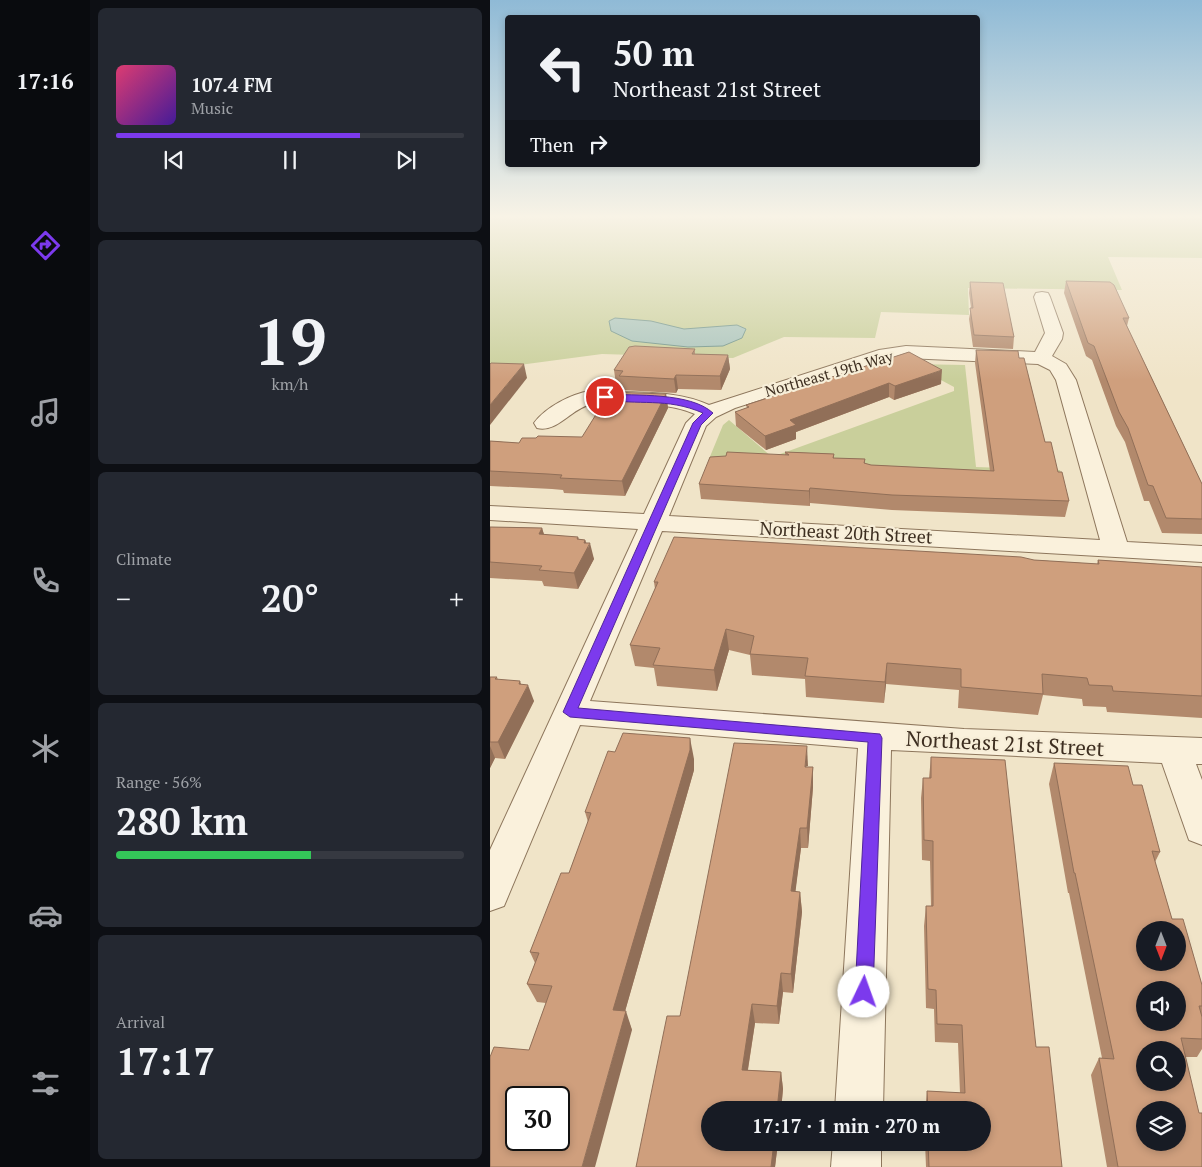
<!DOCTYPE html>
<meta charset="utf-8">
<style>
:root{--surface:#171b24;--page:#242831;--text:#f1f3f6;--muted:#9ea1a6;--line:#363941;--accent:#7c3aed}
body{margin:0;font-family:"PT Serif",serif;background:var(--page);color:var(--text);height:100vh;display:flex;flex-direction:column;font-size:19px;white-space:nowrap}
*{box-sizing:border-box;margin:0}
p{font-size:16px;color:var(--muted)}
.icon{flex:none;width:28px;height:28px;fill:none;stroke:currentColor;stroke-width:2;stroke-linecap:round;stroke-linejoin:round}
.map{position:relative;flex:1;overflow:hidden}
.side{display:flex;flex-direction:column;gap:8px;padding:8px;background:#0d0f14;width:400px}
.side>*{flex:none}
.banner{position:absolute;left:15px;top:15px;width:475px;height:152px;border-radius:5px;box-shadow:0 2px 8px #0003;background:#171b24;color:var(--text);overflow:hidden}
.needle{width:32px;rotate:180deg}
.buttons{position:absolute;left:646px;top:921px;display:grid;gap:10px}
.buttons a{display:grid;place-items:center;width:50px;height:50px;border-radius:50%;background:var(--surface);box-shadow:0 2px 8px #0003;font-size:25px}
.speed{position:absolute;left:15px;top:1086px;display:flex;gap:10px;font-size:25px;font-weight:700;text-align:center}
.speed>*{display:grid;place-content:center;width:65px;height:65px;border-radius:50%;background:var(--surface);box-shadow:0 2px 8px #0003;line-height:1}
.speed .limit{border:2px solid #111;border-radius:8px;background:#fff;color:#111}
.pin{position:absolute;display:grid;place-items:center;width:42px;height:42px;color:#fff;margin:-21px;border:2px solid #fff;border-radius:50%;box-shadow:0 1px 5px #0007}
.me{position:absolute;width:55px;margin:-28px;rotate:3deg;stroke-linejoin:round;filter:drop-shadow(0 0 4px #0008)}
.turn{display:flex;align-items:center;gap:18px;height:105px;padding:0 25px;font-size:22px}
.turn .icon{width:65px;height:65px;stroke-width:2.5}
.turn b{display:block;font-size:35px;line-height:42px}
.then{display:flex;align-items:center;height:48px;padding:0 25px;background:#0003;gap:10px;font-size:19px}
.big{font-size:38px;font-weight:700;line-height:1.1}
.side .widget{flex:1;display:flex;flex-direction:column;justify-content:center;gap:8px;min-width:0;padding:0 18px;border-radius:8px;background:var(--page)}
.side .dial{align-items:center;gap:0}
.dial b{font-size:65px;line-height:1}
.song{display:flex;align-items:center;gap:15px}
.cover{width:60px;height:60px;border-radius:8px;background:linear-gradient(135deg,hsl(340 70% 55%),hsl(260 70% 35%))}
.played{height:5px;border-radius:2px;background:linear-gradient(90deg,var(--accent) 70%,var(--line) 70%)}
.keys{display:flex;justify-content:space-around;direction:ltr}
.heat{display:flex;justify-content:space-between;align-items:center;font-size:28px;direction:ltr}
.charge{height:8px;border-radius:4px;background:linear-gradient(90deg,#34c759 56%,var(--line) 0)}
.trip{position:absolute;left:211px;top:1101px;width:290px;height:50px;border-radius:25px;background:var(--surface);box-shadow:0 2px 8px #0003;font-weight:700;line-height:50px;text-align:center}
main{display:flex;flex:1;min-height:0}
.tab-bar{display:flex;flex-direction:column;width:90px;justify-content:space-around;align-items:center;background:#090b0e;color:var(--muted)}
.tab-bar .icon{width:35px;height:35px}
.tab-bar .on{color:var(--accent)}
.tab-bar b{font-size:22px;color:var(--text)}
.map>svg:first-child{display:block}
.green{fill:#c9cf9b}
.water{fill:#a9c4bc;stroke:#6f938a}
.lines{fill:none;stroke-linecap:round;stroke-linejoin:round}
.minor-casing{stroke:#8d765c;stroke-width:2}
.minor{fill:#faf1dc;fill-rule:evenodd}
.wall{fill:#b2896c}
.shaded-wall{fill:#916f58}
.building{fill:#cf9f7d;stroke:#916f58;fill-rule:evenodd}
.route{fill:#7c3aed;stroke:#51269a}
.labels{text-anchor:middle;stroke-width:4.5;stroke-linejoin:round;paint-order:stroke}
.far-street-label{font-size:15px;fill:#3d2e20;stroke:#f7eed8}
.street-label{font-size:18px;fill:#3d2e20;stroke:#f7eed8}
.near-street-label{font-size:21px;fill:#3d2e20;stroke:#f7eed8}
</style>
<main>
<nav class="tab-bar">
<b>17:16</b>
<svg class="icon on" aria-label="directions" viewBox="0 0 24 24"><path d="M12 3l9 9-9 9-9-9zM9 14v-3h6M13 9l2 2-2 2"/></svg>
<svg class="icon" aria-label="music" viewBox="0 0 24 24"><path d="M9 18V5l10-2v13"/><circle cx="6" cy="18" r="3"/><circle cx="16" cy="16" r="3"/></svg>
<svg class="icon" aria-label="phone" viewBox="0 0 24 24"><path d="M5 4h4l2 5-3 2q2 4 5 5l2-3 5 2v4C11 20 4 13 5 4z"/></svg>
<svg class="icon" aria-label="climate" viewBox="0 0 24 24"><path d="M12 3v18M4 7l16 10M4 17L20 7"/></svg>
<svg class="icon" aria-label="car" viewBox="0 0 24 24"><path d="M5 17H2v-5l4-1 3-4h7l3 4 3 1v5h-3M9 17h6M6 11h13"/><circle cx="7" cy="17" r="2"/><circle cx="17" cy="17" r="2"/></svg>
<svg class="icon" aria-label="filters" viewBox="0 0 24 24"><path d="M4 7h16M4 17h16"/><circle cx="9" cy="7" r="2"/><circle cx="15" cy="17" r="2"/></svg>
</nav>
<section class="side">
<div class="widget">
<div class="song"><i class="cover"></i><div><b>107.4 FM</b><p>Music</p></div></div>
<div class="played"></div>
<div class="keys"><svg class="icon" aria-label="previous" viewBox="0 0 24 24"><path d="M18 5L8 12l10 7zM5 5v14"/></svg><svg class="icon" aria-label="pause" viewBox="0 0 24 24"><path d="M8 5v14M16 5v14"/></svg><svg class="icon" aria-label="next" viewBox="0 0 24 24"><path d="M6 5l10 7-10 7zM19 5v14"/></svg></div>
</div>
<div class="widget dial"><b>19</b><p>km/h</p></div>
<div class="widget"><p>Climate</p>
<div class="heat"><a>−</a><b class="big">20°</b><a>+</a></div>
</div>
<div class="widget"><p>Range · 56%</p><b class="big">280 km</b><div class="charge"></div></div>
<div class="widget"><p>Arrival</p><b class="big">17:17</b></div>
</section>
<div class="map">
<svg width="712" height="1167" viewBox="0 0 712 1167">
<rect width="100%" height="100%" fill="#f0e4c8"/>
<g class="green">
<polygon points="0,217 712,217 712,258 618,257 632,290 478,288 479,315 391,312 385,338 294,337 243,358 112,354 0,369"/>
<polygon points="421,364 475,365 486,467 570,470 572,477 219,459 233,425 239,420 282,457 464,391 464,387"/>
</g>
<polygon class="water" points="125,318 161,321 194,329 247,325 256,329 252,338 233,346 198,347 142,341 121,331 119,321"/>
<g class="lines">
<defs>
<g id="minor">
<path d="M552 292 558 293 560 297 573 333 572 339 562 356 576 364 586 380 637 542 712 546V562L172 531 100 701 474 729 712 738V764H706L712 780V845L699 840 672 763 401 750 393 1110H345L368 748 90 725 14 906 0 911V850L148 529 0 520V506L154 514 196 423 205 414C180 403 155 405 129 404 120 404 110 402 102 404 81 408 68 433 47 428L44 423C56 407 81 394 100 391 110 390 121 391 131 392 162 393 191 392 219 405L389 350 416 346 545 352 555 333 544 297 546 293ZM416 358 548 364 560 370 566 380 610 540 179 516 216 426 226 417 245 408 392 361Z"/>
<polygon points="343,1142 391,1142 391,1167 341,1167"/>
</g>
</defs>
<use href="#minor" class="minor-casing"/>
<use href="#minor" class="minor"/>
</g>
<g class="wall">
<polygon points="576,281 639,318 637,326 712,484 712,534 672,533 659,501 654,501 635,442 626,426 602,360 596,356 574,293"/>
<polygon points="480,282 524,337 523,349 483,347 479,319 481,308 479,293"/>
<polygon points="205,349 205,354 238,355 240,369 231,390 188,389 186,393 132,390 130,384 126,384 124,370"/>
<polygon points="486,350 529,358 555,442 568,472 579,501 575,517 402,510 320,503 320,506 211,499 209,484 295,455 295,452 344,454 344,458 375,459 375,464 381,465 500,471 485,363"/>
<polygon points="419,352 451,384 404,400 399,397 306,432 306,439 276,450 246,426 245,412 257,408 256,405"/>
<polygon points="176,394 178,408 135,496 74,493 73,490 62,489 0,486 0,441 29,443 46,438 92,437"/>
<polygon points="0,527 52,528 54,535 88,537 89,539 95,540 104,559 88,589 54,586 52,581 0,578"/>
<polygon points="544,560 607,564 608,560 712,567 712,718 617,712 616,707 593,706 592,699 553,695 548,715 468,708 469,690 396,684 394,703 316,697 315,679 262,675 260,655 239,650 227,691 167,686 164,668 145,666 140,645 165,589 164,582"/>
<polygon points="0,677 7,677 8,680 31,684 44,701 15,759 5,758 0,768"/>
<polygon points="441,757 546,1047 572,1167 436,1167 435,1142 492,1142 492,1110 435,1110 437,1091 470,1093 468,1043 445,1042 444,1009 436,1008 434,926 436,906 441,906 440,861 432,860 431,798 433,778 439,778"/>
<polygon points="204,759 204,770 135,1011 142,1030 39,1050 56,1003 47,1002 37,984 45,963 40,952 79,873 98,822 95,812"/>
<polygon points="564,763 643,785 670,852 665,862 682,919 712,985 712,1049 707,1057 695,1057 712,1167 617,1167 601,1075 609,1058 612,1058 579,893 578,893 559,784"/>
<polygon points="318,767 323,767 323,787 318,848 311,848 305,892 310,892 312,912 303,993 293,992 289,1024 265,1023 258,1070 291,1072 293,1089 291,1110 220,1110 288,1142 285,1167 146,1167 190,1016"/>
</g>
<g class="shaded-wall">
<polygon points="238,355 240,369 231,390 230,376"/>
<polygon points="34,364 37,378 0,425 0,405"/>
<polygon points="452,370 451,384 404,400 405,386"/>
<polygon points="186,375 188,389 186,393 184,379"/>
<polygon points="399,383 399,397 306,432 306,439 276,450 275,436 300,420"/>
<polygon points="176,394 178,408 135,496 132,481"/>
<polygon points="320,488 320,506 319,491"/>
<polygon points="52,528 57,544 49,534"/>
<polygon points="95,540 98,548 100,543 104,559 88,589 84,573"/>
<polygon points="236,629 239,650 227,691 224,670"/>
<polygon points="397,663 396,684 394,703 395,682"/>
<polygon points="30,681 34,693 38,685 44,701 15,759 8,742"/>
<polygon points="200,738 204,759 204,770 130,1029 123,1010"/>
<polygon points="0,746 5,758 0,768"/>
<polygon points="317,746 318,766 315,767"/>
<polygon points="323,767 323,787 318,848 317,828"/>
<polygon points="310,828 311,848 303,911 301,891"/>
<polygon points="310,892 312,912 303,993 301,974"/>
<polygon points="291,973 293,992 289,1024 287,1006"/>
<polygon points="262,1004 265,1023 255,1087 252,1070"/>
<polygon points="136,1011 142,1030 105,1167 92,1167"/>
<polygon points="291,1072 293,1089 291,1110 287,1110"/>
<polygon points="284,1142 288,1142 285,1167 281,1167"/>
</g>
<g class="building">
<polygon points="576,281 620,282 624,285 639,318 633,318 712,484 712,519 676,518 663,486 658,485 638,428 629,412 604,346 598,343"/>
<polygon points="480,282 513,283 524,337 484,335 480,308 483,308"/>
<polygon points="145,346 205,349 202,354 238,355 230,376 186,375 184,379 129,376 133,371 124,370 139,347"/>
<polygon points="486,350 528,351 529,358 534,358 555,442 561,442 568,472 572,472 579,501 402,495 320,488 319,491 209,484 220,457 236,456 237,452 299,455 295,452 344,454 343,458 375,459 374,463 381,465 504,471"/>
<polygon points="419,352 452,370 405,386 399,383 300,420 306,425 275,436 245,412 259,407 256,405"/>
<polygon points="1,363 34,364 0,405 0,364"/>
<polygon points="120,392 176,394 132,481 70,478 72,475 58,474 0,471 0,441 29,443 32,438 46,438 48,436 92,437"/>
<polygon points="0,527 52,528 49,534 88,537 87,539 95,540 94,543 100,543 84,573 49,570 52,566 0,562"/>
<polygon points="184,537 531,557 544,560 609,564 608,560 712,567 712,696 623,691 622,686 599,685 597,678 552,674 553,694 471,687 471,669 397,663 395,682 315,676 318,658 260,654 264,636 236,629 224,670 163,665 170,648 140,645 168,582 164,582"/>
<polygon points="0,677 7,677 5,679 30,681 29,684 38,685 8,742 0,742"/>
<path d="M133 733 200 738V750L123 1010 136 1011 92 1167H0V1057L4 1047 39 1050 62 986 37 984 49 953 40 952 71 873H79L101 813 95 812 118 751 125 752ZM26 1098H69V1140H26Z"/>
<polygon points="244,743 317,746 315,767 323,767 317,828 310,828 301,891 310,892 301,974 291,973 287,1006 262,1004 252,1070 291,1072 287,1110 220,1110 220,1142 284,1142 281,1167 146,1167 177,1016 190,1016"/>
<polygon points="441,757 515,760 546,1047 559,1047 572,1167 439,1167 438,1142 492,1142 492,1110 438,1110 437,1091 475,1093 472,1025 447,1024 446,990 438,989 436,906 443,906 443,841 434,840 433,778 441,778"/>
<path d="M564 763 638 766 643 785H652L670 852 662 851 682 919H693L712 985V1006H709L712 1017V1039L691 1038 709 1113H712V1167H628L609 1058 624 1059 585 873H584ZM655 930H688V962H655ZM655 990H688V1022H655ZM655 1050H688V1082H655ZM655 1110H688V1142H655Z"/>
</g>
<linearGradient id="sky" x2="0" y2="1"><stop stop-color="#8fbad6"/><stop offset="0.57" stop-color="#f8f3e6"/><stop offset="1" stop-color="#f8f3e6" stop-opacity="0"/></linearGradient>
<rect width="712" height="380" fill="url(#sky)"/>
<path class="route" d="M115 394C146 396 200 392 223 413L211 425 88 708 390 734 392 738 383 992 380 999 374 1001 368 999 365 992 378 742 80 717 73 712 203 423 213 413C176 397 149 406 112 399V395Z"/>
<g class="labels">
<g class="far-street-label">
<text transform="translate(339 374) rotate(-16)" y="5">Northeast 19th Way</text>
</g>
<g class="street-label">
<text transform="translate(356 533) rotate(3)" y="6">Northeast 20th Street</text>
</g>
<g class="near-street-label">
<text transform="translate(515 744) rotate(3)" y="7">Northeast 21st Street</text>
</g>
</g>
</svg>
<div class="buttons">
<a><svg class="needle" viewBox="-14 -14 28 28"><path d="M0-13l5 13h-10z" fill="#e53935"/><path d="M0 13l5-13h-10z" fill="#9ea1a6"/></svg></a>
<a><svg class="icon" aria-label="sound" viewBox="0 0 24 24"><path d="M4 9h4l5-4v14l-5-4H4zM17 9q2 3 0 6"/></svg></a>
<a><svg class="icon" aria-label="search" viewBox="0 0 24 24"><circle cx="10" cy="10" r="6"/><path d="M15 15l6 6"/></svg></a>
<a><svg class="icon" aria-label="layers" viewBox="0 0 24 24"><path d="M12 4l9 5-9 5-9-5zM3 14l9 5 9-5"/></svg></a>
</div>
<div class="speed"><div class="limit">30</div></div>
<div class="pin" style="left:115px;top:397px;background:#d93025"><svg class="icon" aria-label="arrive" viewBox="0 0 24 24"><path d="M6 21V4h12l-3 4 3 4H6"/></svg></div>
<svg class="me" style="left:374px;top:992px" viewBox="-20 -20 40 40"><circle r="19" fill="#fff"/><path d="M0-13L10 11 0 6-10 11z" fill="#7c3aed"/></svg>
<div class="trip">17:17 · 1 min · 270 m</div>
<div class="banner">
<div class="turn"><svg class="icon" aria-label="left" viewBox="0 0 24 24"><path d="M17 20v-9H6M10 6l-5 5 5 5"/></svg><div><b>50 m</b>Northeast 21st Street</div></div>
<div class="then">Then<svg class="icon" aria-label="right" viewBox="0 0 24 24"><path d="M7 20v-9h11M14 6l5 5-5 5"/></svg></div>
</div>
</div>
</main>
